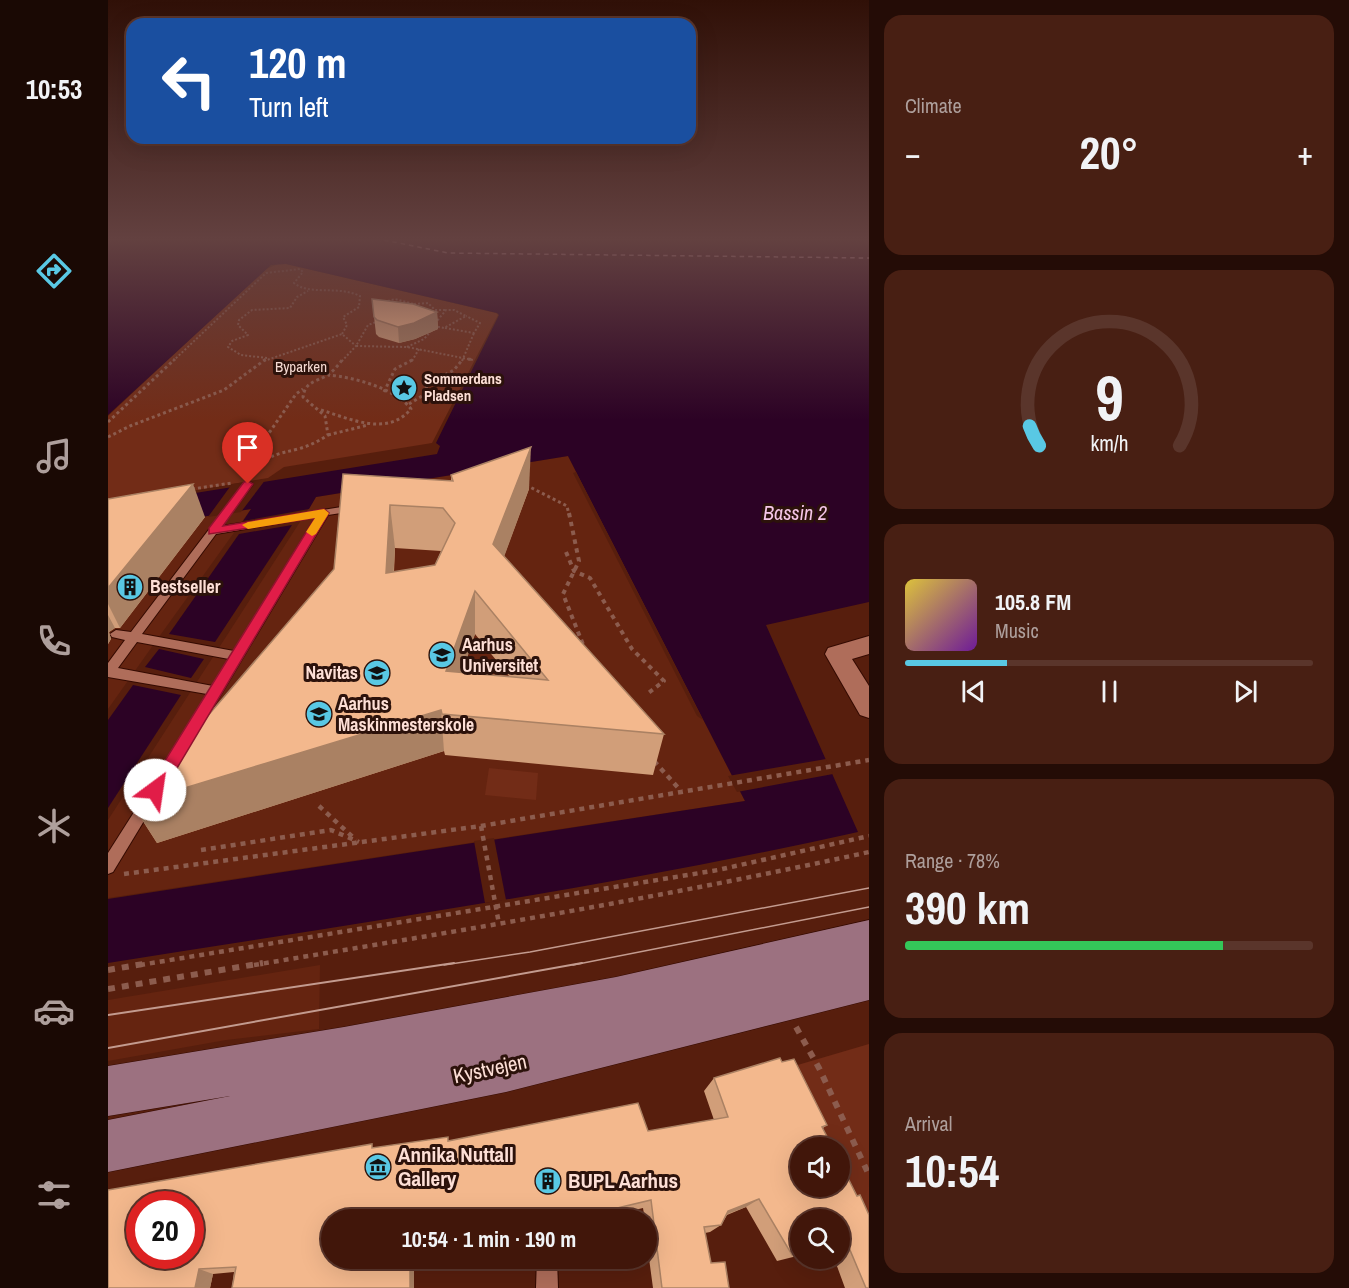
<!DOCTYPE html>
<meta charset="utf-8">
<style>
:root{--surface:#41160a;--page:#481f13;--text:#f1f3f6;--muted:#ae9f9c;--line:#5a352b;--accent:#59c8e4}
body{margin:0;font-family:"Archivo Narrow",sans-serif;background:var(--page);color:var(--text);height:100vh;display:flex;flex-direction:column;font-size:22px;white-space:nowrap}
*{box-sizing:border-box;margin:0}
p{font-size:20px;color:var(--muted)}
.icon{flex:none;width:33px;height:33px;fill:none;stroke:currentColor;stroke-width:2;stroke-linecap:round;stroke-linejoin:round}
.map{position:relative;flex:1;overflow:hidden}
.side{display:flex;flex-direction:column;gap:15px;padding:15px;background:#240c06;width:480px}
.side>*{flex:none}
.banner{position:absolute;left:18px;top:18px;width:570px;height:126px;border-radius:18px;box-shadow:0 6px 24px #0002,0 0 0 2px var(--line);background:#1a4fa0;color:#fff;overflow:hidden}
.fabs{position:absolute;left:682px;top:1137px;display:grid;gap:12px}
.fabs a{display:grid;place-items:center;width:60px;height:60px;border-radius:50%;background:var(--surface);box-shadow:0 6px 24px #0002,0 0 0 2px var(--line);font-size:30px}
.speed{position:absolute;left:18px;top:1191px;display:flex;gap:12px;font-size:30px;font-weight:700;text-align:center}
.speed>*{display:grid;place-content:center;width:78px;height:78px;border-radius:50%;background:var(--surface);box-shadow:0 6px 24px #0002,0 0 0 2px var(--line);line-height:1}
.speed .limit{border:9px solid #d22;background:#fff;color:#111}
.pin{position:absolute;display:grid;place-items:center;width:51px;height:51px;color:#fff;margin:-62px -26px;border-radius:50% 50% 50% 0;rotate:-45deg;box-shadow:0 0 6px #0007}
.pin .icon{rotate:45deg}
.me{position:absolute;width:66px;margin:-33px;rotate:31deg;stroke-linejoin:round;filter:drop-shadow(0 0 4px #0008)}
.turn{display:flex;align-items:center;gap:21px;height:126px;padding:0 24px;font-size:27px}
.turn .icon{width:78px;height:78px;stroke-width:2.5}
.turn b{display:block;font-size:42px;line-height:51px}
.big{font-size:45px;font-weight:800;line-height:1.1}
.side .widget{flex:1;display:flex;flex-direction:column;justify-content:center;gap:9px;min-width:0;padding:0 21px;border-radius:18px;background:var(--page)}
.side .dial{align-items:center;gap:0}
.dial svg{height:156px;overflow:visible;fill:none;stroke:var(--line);stroke-width:7;stroke-linecap:round;text-anchor:middle}
.dial text{fill:var(--text);stroke:none}
.song{display:flex;align-items:center;gap:18px}
.cover{width:72px;height:72px;border-radius:9px;background:linear-gradient(135deg,hsl(50 70% 55%),hsl(280 70% 35%))}
.played{height:6px;border-radius:3px;background:linear-gradient(90deg,var(--accent) 25%,var(--line) 25%)}
.keys{display:flex;justify-content:space-around;direction:ltr}
.heat{display:flex;justify-content:space-between;align-items:center;font-size:33px;direction:ltr}
.charge{height:9px;border-radius:4px;background:linear-gradient(90deg,#34c759 78%,var(--line) 0)}
.trip{position:absolute;left:213px;top:1209px;width:336px;height:60px;border-radius:30px;background:var(--surface);box-shadow:0 6px 24px #0002,0 0 0 2px var(--line);font-weight:800;line-height:60px;text-align:center}
main{display:flex;flex:1;min-height:0}
.tab-bar{display:flex;flex-direction:column;width:108px;justify-content:space-around;align-items:center;background:#1a0904;color:var(--muted)}
.tab-bar .icon{width:42px;height:42px}
.tab-bar .selected{color:var(--accent)}
.tab-bar b{font-size:27px;color:var(--text)}
.map>svg:first-child{display:block}
.built{fill:#652410}
.green{fill:#722c17}
.water{fill:#2c0225}
.pier{fill:#571e0d}
.lines{fill:none;stroke-linecap:round;stroke-linejoin:round}
.ferry{stroke:#f5c6e7;stroke-width:1.5;stroke-dasharray:4.5 4;stroke-linecap:butt}
.lane-casing{stroke:#340a01;stroke-width:2}
.street-casing{stroke:#340a01;stroke-width:2}
.secondary-casing{stroke:#340a01;stroke-width:1}
.path-far4{stroke:#8c5c4e;stroke-width:2;stroke-dasharray:2 2;stroke-linecap:butt}
.path-far3{stroke:#8c5c4e;stroke-width:3;stroke-dasharray:3 3;stroke-linecap:butt}
.path-far2{stroke:#8c5c4e;stroke-width:4;stroke-dasharray:4.5 4.5;stroke-linecap:butt}
.path-far1{stroke:#8c5c4e;stroke-width:4.5;stroke-dasharray:5 5;stroke-linecap:butt}
.path{stroke:#8c5c4e;stroke-width:6;stroke-dasharray:7 7;stroke-linecap:butt}
.lane{fill:#af6d5a;fill-rule:evenodd}
.street{fill:#af6d5a;fill-rule:evenodd}
.secondary{fill:#9c7180;fill-rule:evenodd}
.tram-far1{stroke:#c39b8f;stroke-width:1.5}
.tram{stroke:#c39b8f;stroke-width:2}
.wall{fill:#d19e79;fill-rule:evenodd}
.shaded-wall{fill:#aa8163}
.building{fill:#f3b88d;stroke:#aa8163;stroke-width:1.5;fill-rule:evenodd}
.route{fill:#e11d48;stroke:#92132f;stroke-width:1.5}
.slow{fill:#f59e0b}
.labels{text-anchor:middle;stroke-width:6;stroke-linejoin:round;paint-order:stroke}
.far-park-label{font-size:15px;fill:#f5d9d1;stroke:#2c120b}
.far-poi-label{font-size:15px;font-weight:bold;fill:#fddfd6;stroke:#2c120b;text-anchor:start}
.poi-label{font-size:18px;font-weight:bold;fill:#fddfd6;stroke:#2c120b;text-anchor:start}
.water-label{font-size:20px;font-style:italic;fill:#f5c6e7;stroke:#2c120b}
.near-street-label{font-size:21px;fill:#fddfd6;stroke:#2c120b}
.near-poi-label{font-size:21px;font-weight:bold;fill:#fddfd6;stroke:#2c120b;text-anchor:start}
</style>
<main>
<nav class="tab-bar">
<b>10:53</b>
<svg class="icon selected" aria-label="directions" viewBox="0 0 24 24"><path d="M12 3l9 9-9 9-9-9zM9 14v-3h6M13 9l2 2-2 2"/></svg>
<svg class="icon" aria-label="music" viewBox="0 0 24 24"><path d="M9 18V5l10-2v13"/><circle cx="6" cy="18" r="3"/><circle cx="16" cy="16" r="3"/></svg>
<svg class="icon" aria-label="phone" viewBox="0 0 24 24"><path d="M5 4h4l2 5-3 2q2 4 5 5l2-3 5 2v4C11 20 4 13 5 4z"/></svg>
<svg class="icon" aria-label="climate" viewBox="0 0 24 24"><path d="M12 3v18M4 7l16 10M4 17L20 7"/></svg>
<svg class="icon" aria-label="car" viewBox="0 0 24 24"><path d="M5 17H2v-5l4-1 3-4h7l3 4 3 1v5h-3M9 17h6M6 11h13"/><circle cx="7" cy="17" r="2"/><circle cx="17" cy="17" r="2"/></svg>
<svg class="icon" aria-label="filters" viewBox="0 0 24 24"><path d="M4 7h16M4 17h16"/><circle cx="9" cy="7" r="2"/><circle cx="15" cy="17" r="2"/></svg>
</nav>
<div class="map">
<svg width="761" height="1288" viewBox="0 0 761 1288">
<rect width="100%" height="100%" fill="#571e0d"/>
<g class="built">
<polygon points="460,456 637,801 0,898 0,820 208,497"/>
<polygon points="143,509 48,641 0,709 0,532"/>
<polygon points="212,965 211,1029 118,1040 0,1061 0,1000"/>
</g>
<g class="green">
<polygon points="170,264 178,264 388,313 390,315 324,443 176,467 160,478 0,505 0,416 156,270"/>
<polygon points="381,768 430,773 428,800 377,795"/>
<polygon points="761,1044 761,1267 732,1186 732,1148 704,1147 676,1069"/>
</g>
<g class="water">
<path d="M0 240H761V602L658 625 750 832C503 887 251 923 0 963V899L637 801 460 456 208 497 201 509 135 521 143 509 0 532V507L329 454 332 446 328 443 391 315 389 313 178 264 163 265 0 415Z"/>
<polygon points="184,525 107,642 61,634 131,534"/>
<polygon points="51,649 96,659 83,678 37,667"/>
<polygon points="25,685 73,695 0,808 0,720"/>
</g>
<g class="pier">
<polygon points="468,472 595,720 589,716 465,473"/>
<polygon points="158,479 133,512 100,517 124,484"/>
<polygon points="718,759 725,774 629,792 620,776"/>
<polygon points="386,838 398,900 377,903 366,841"/>
</g>
<g class="lines">
<polyline class="ferry" points="276,240 340,253 761,258"/>
<defs>
<g id="lane">
<path d="M140 481 145 484 114 526 246 505 251 508 246 511 220 515 72 763 67 765 62 763 60 759 99 694 0 677V663L17 640 4 637 2 634 8 630 23 632 137 482ZM208 517 126 651 34 634 108 534ZM29 642 121 659 105 686 10 668Z"/>
<polygon points="40,796 45,798 47,802 45,806 5,872 0,874 0,853 35,798"/>
<polygon points="429,1258 449,1258 450,1288 428,1288"/>
</g>
<polygon id="street" points="761,636 761,654 744,659 761,686 761,718 752,715 717,654 720,648"/>
<polygon id="secondary" points="761,920 761,1000 398,1092 0,1172 0,1120 122,1096 0,1116 0,1066 236,1027 508,977"/>
</defs>
<use href="#lane" class="lane-casing"/>
<use href="#street" class="street-casing"/>
<use href="#secondary" class="secondary-casing"/>
<g class="path-far4">
<polyline points="276,302 287,299 306,304"/>
<polyline points="306,304 320,303 327,310 337,310"/>
<polyline points="271,321 260,325 248,346 299,347 365,360"/>
<polyline points="326,326 336,328 358,316 346,310 338,310 329,321"/>
<polyline points="337,328 366,333 372,323 358,316"/>
<polyline points="299,347 316,339 324,330"/>
<polyline points="159,358 133,355 120,347 124,341 140,335 130,325 131,320 144,310 182,308 189,297 200,291"/>
<path d="M65 361 158 273 192 269 195 272 186 283C202 296 229 285 252 296L251 307 235 317 239 325 234 334"/>
<polyline points="156,361 234,334 248,346 234,361"/>
<polyline points="304,361 311,349"/>
<polyline points="354,361 366,333"/>
</g>
<g class="path-far3">
<polyline points="360,359 365,360"/>
<polyline points="276,392 287,369 306,359"/>
<polyline points="301,404 314,396 320,384 346,370 355,359"/>
<path d="M213 410C243 419 279 437 303 409 287 388 245 377 220 375"/>
<polyline points="0,422 67,359"/>
<polyline points="220,435 260,425"/>
<polyline points="0,437 22,426 116,390 158,359"/>
<polyline points="134,472 188,394 195,389"/>
<path d="M146 473C157 455 170 454 190 449 201 446 211 441 220 435L217 416 195 397C197 382 207 382 218 376 225 372 230 365 235 359"/>
<polyline points="418,485 459,506 461,515"/>
<polyline points="84,489 124,483"/>
</g>
<g class="path-far2">
<polyline points="461,513 471,561 455,594 476,647"/>
<polyline points="458,552 466,571 482,578 524,649 556,681 539,694"/>
</g>
<g class="path-far1">
<polyline points="546,761 573,791"/>
<polyline points="211,806 248,840"/>
<polyline points="373,826 391,924"/>
<polyline points="93,850 223,830 251,842"/>
<polyline points="16,874 373,826 761,760"/>
<polyline points="32,965 610,870 761,836"/>
<path d="M146 965C351 931 557 897 761 852"/>
</g>
<g class="path">
<polyline points="0,970 41,963"/>
<polyline points="0,989 155,963"/>
<polyline points="688,1027 711,1068 761,1175"/>
</g>
<use href="#lane" class="lane"/>
<use href="#street" class="street"/>
<use href="#secondary" class="secondary"/>
<g class="tram-far1">
<polyline points="336,965 422,952 761,888"/>
<polyline points="465,965 761,907"/>
</g>
<g class="tram">
<polyline points="0,1015 346,963"/>
<polyline points="0,1048 474,963"/>
</g>
</g>
<g class="wall">
<polygon points="264,299 329,312 330,329 307,339 291,343 271,337 268,334"/>
<path d="M235 474 343 481V475L421 489 396 556 556 734 545 775 337 755 336 751 49 843 24 804 226 569ZM287 548 333 551 327 565 286 572ZM367 634 401 676 354 672Z"/>
<polygon points="0,499 97,517 12,628 7,628 1,632 3,639 0,644"/>
<polygon points="674,1062 719,1125 715,1128 761,1288 737,1288 726,1258 732,1258 732,1220 693,1220 693,1255 669,1261 638,1207 619,1215 613,1225 602,1232 597,1233 603,1263 621,1288 545,1288 538,1236 538,1220 537,1220 535,1208 486,1220 224,1220 224,1258 306,1258 306,1288 124,1288 126,1272 105,1274 102,1288 0,1288 266,1148 341,1141 540,1131 606,1120 596,1091 606,1078"/>
</g>
<g class="shaded-wall">
<polygon points="329,312 330,329 307,339 291,343 290,327"/>
<polygon points="423,447 421,489 385,587 385,544"/>
<polygon points="85,484 97,517 12,628 0,604 0,588"/>
<polygon points="282,505 287,548 283,616 278,573"/>
<polygon points="367,591 367,634 341,713 338,671"/>
<polygon points="0,615 7,628 1,632 3,639 0,644"/>
<polygon points="333,710 336,751 49,843 24,804"/>
<polygon points="651,1199 638,1207 609,1218 620,1211"/>
<rect x="302" y="1258" width="4" height="30"/>
<polygon points="91,1269 105,1274 102,1288 87,1288"/>
</g>
<g class="building">
<polygon points="264,299 305,304 329,312 306,323 290,327 269,320 266,317"/>
<path d="M423 447 385 544 556 734 334 714 333 710 24 804 226 569 235 474 345 481 343 475ZM282 505 335 508 347 523 327 565 278 573ZM367 591 440 680 338 671Z"/>
<polygon points="85,484 0,588 0,499"/>
<path d="M672 1058 674 1062 686 1059 719 1125 714 1127 725 1148H693V1186H732V1162L749 1196 752 1195 761 1215V1288H758L739 1243 732 1245V1220H693V1253L684 1255 651 1199 620 1211 613 1225 596 1227 603 1263 617 1262 621 1288H554L543 1200 459 1220H348L347 1212 302 1217V1220H224V1258H302V1288H124L128 1267 91 1269 87 1288H0V1190L264 1144V1148L340 1137V1141L530 1103 540 1131 620 1117 606 1078ZM32 1204H82V1256H32Z"/>
</g>
<linearGradient id="sky" x2="0" y2="1"><stop stop-color="#301007"/><stop offset="0.57" stop-color="#634140"/><stop offset="1" stop-color="#634140" stop-opacity="0"/></linearGradient>
<rect width="761" height="420" fill="url(#sky)"/>
<polygon class="route" points="140,481 145,484 115,526 216,509 221,513 53,795 47,797 42,795 39,790 42,785 207,518 101,534 101,528 136,482"/>
<polygon class="slow" points="216,509 221,513 208,534 204,536 198,532 207,518 140,529 134,525 140,522"/>
<defs>
<symbol id="sight-disc" viewBox="-11 -11 22 22"><circle r="9.5" fill="#59c8e4" stroke="#2c120b"/><path d="M0-6L1.8-2.2L6-1.7L2.9 1.2L3.7 5.4L0 3.3L-3.7 5.4L-2.9 1.2L-6-1.7L-1.8-2.2Z" fill="#111"/></symbol>
<symbol id="building-disc" viewBox="-11 -11 22 22"><circle r="9.5" fill="#59c8e4" stroke="#2c120b"/><path d="M-4-6H4V6H1V3H-1V6H-4ZM-2.5-4.3h1.7v1.8h-1.7ZM.8-4.3h1.7v1.8H.8ZM-2.5-1h1.7V.8h-1.7ZM.8-1h1.7V.8H.8Z" fill="#111"/></symbol>
<symbol id="university-disc" viewBox="-11 -11 22 22"><circle r="9.5" fill="#59c8e4" stroke="#2c120b"/><path d="M0-5L7-2L0 1L-7-2ZM-4 1L0 2.5L4 1V4Q0 6-4 4Z" fill="#111"/></symbol>
<symbol id="museum-disc" viewBox="-11 -11 22 22"><circle r="9.5" fill="#59c8e4" stroke="#2c120b"/><path d="M0-6L6-3V-2H-6V-3ZM-5-1h2V3h-2ZM-1-1h2V3h-2ZM3-1h2V3H3ZM-6 4H6V6H-6Z" fill="#111"/></symbol>
</defs>
<g fill-rule="evenodd">
<use href="#sight-disc" x="281" y="373" width="30" height="30"/>
<use href="#building-disc" x="7" y="572" width="30" height="30"/>
<use href="#university-disc" x="319" y="640" width="30" height="30"/>
<use href="#university-disc" x="254" y="658" width="30" height="30"/>
<use href="#university-disc" x="196" y="699" width="30" height="30"/>
<use href="#museum-disc" x="255" y="1152" width="30" height="30"/>
<use href="#building-disc" x="425" y="1166" width="30" height="30"/>
</g>
<g class="labels">
<g class="far-park-label">
<text x="193" y="372">Byparken</text>
</g>
<g class="far-poi-label">
<text x="316" y="384">Sommerdans<tspan x="316" dy="17">Pladsen</tspan></text>
</g>
<g class="poi-label">
<text x="42" y="593">Bestseller</text>
<text x="354" y="651">Aarhus<tspan x="354" dy="21">Universitet</tspan></text>
<text x="250" y="679" text-anchor="end">Navitas</text>
<text x="230" y="710">Aarhus<tspan x="230" dy="21">Maskinmesterskole</tspan></text>
</g>
<g class="water-label">
<text x="687" y="520">Bassin 2</text>
</g>
<g class="near-street-label">
<text transform="translate(382 1069) rotate(-12)" y="7">Kystvejen</text>
</g>
<g class="near-poi-label">
<text x="290" y="1162">Annika Nuttall<tspan x="290" dy="24">Gallery</tspan></text>
<text x="460" y="1188">BUPL Aarhus</text>
</g>
</g>
</svg>
<div class="fabs">
<a><svg class="icon" aria-label="sound" viewBox="0 0 24 24"><path d="M4 9h4l5-4v14l-5-4H4zM17 9q2 3 0 6"/></svg></a>
<a><svg class="icon" aria-label="search" viewBox="0 0 24 24"><circle cx="10" cy="10" r="6"/><path d="M15 15l6 6"/></svg></a>
</div>
<div class="speed"><div class="limit">20</div></div>
<div class="pin" style="left:140px;top:484px;background:#d93025"><svg class="icon" aria-label="arrive" viewBox="0 0 24 24"><path d="M6 21V4h12l-3 4 3 4H6"/></svg></div>
<svg class="me" style="left:47px;top:790px" viewBox="-20 -20 40 40"><circle r="19" fill="#fff"/><path d="M0-13L10 11 0 6-10 11z" fill="#e11d48"/></svg>
<div class="trip">10:54 · 1 min · 190 m</div>
<div class="banner">
<div class="turn"><svg class="icon" aria-label="left" viewBox="0 0 24 24"><path d="M17 20v-9H6M10 6l-5 5 5 5"/></svg><div><b>120 m</b>Turn left</div></div>
</div>
</div>
<section class="side">
<div class="widget"><p>Climate</p>
<div class="heat"><a>−</a><b class="big">20°</b><a>+</a></div>
</div>
<div class="widget dial"><svg viewBox="0 0 100 80">
<path d="M14 69A42 42 0 1 1 86 69"/>
<path d="M14 69A42 42 0 0 1 9 59" stroke="#59c8e4"/>
<text x="50" y="56" font-size="32" font-weight="700">9</text>
<text x="50" y="72" font-size="11">km/h</text>
</svg></div>
<div class="widget">
<div class="song"><i class="cover"></i><div><b>105.8 FM</b><p>Music</p></div></div>
<div class="played"></div>
<div class="keys"><svg class="icon" aria-label="previous" viewBox="0 0 24 24"><path d="M18 5L8 12l10 7zM5 5v14"/></svg><svg class="icon" aria-label="pause" viewBox="0 0 24 24"><path d="M8 5v14M16 5v14"/></svg><svg class="icon" aria-label="next" viewBox="0 0 24 24"><path d="M6 5l10 7-10 7zM19 5v14"/></svg></div>
</div>
<div class="widget"><p>Range · 78%</p><b class="big">390 km</b><div class="charge"></div></div>
<div class="widget"><p>Arrival</p><b class="big">10:54</b></div>
</section>
</main>
